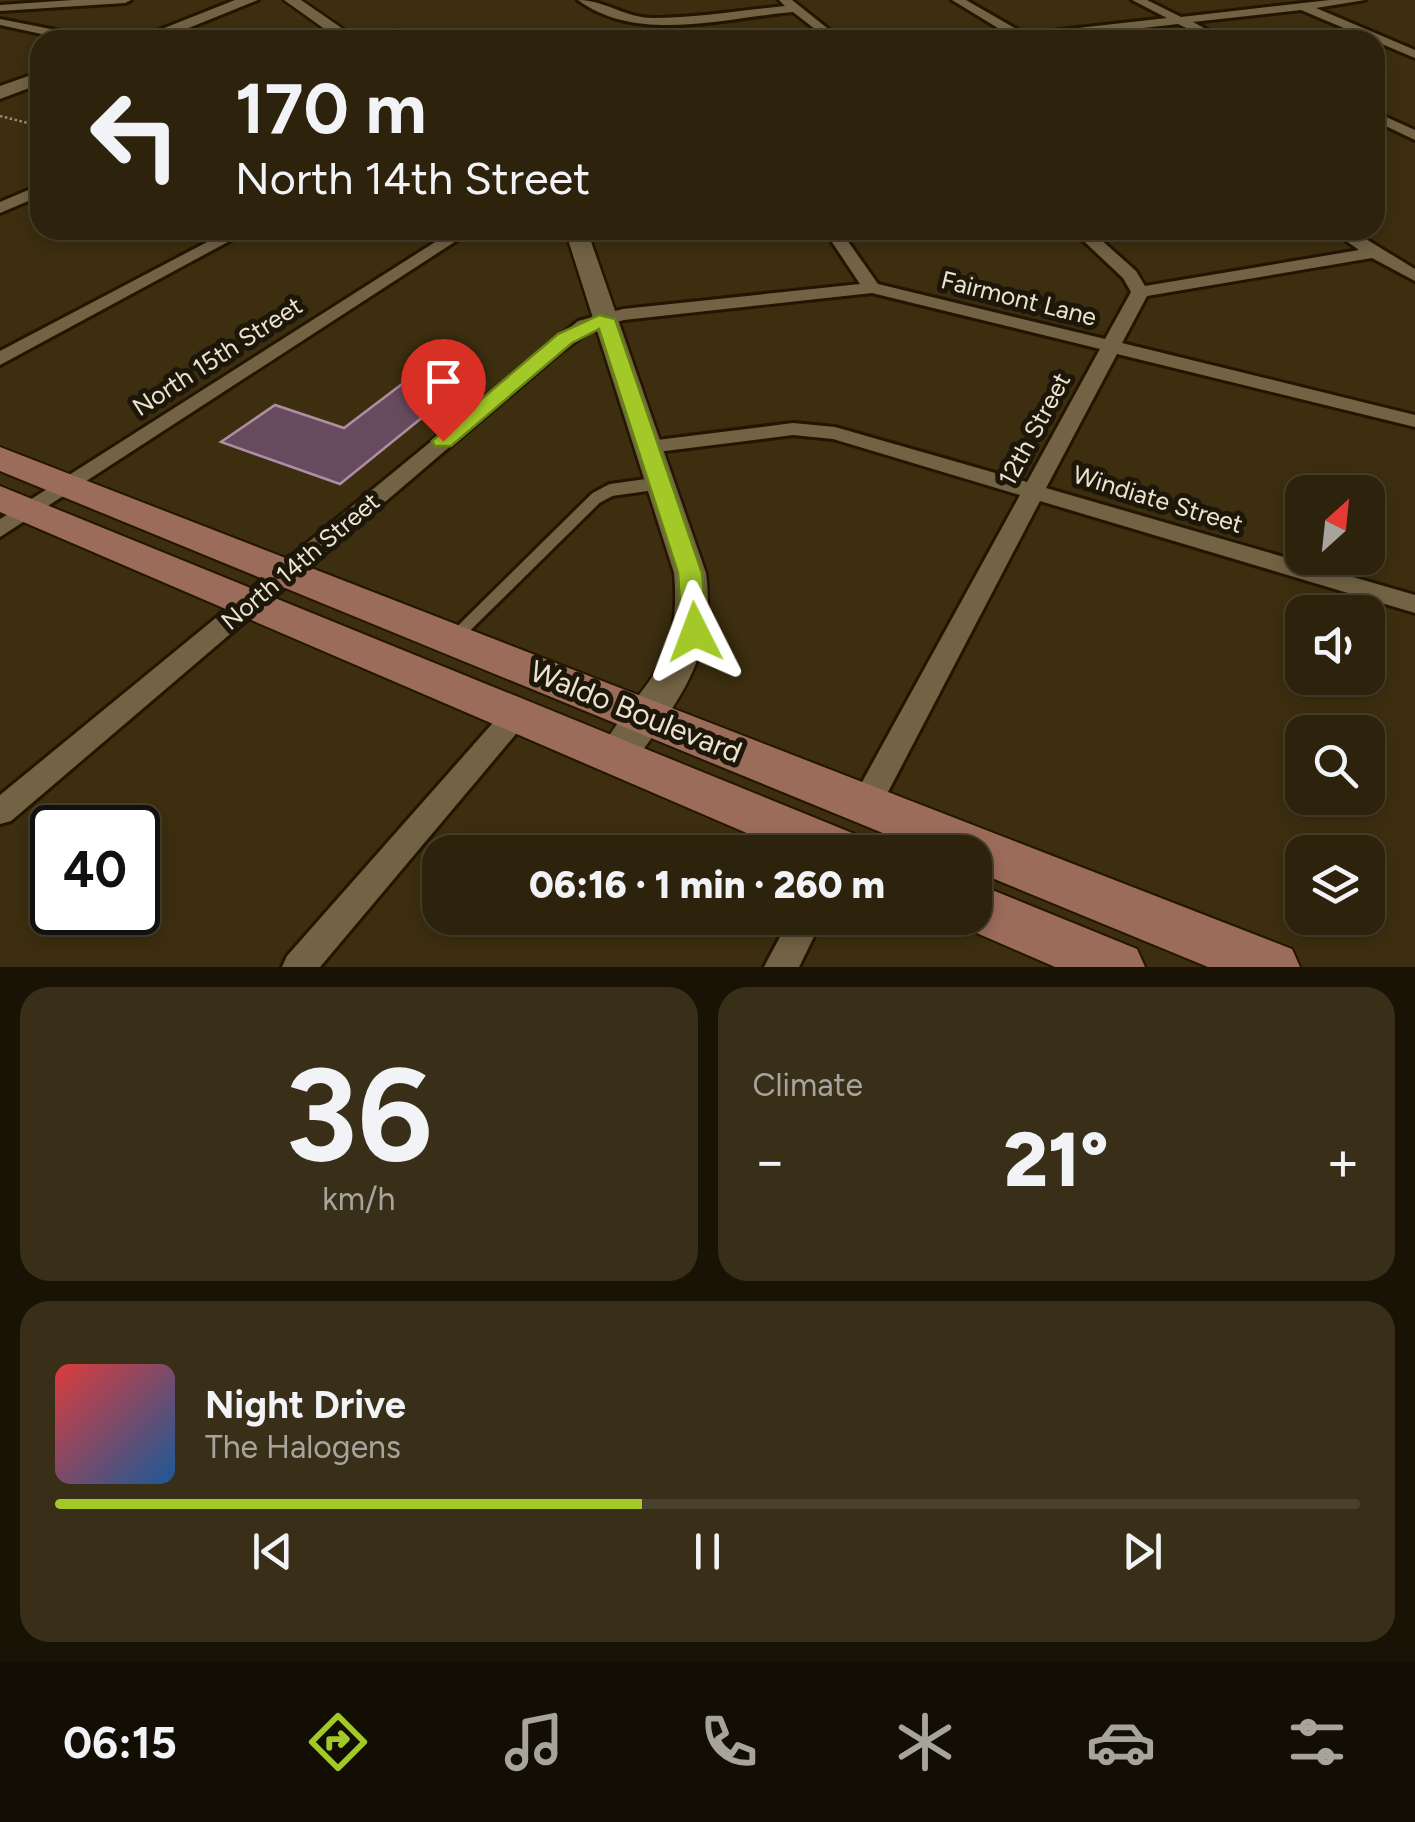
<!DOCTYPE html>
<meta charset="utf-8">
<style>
:root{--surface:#2d220b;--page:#392f19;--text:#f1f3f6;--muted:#a7a49d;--line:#483f2c;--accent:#a2c927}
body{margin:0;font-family:Figtree,sans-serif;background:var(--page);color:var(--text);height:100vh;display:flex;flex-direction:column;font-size:38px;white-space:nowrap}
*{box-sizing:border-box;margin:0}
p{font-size:32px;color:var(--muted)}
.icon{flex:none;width:55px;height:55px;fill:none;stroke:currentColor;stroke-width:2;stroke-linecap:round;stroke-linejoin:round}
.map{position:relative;height:967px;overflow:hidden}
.panel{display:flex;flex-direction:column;gap:20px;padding:20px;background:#191306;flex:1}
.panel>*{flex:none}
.guide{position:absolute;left:30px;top:30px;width:1355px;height:210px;border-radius:30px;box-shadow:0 5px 15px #0003,0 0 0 2px var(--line);background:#2d220b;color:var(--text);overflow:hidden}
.needle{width:65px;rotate:27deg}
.controls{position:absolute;left:1285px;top:475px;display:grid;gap:20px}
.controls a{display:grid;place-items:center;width:100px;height:100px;border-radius:20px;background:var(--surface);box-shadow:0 5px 15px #0003,0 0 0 2px var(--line);font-size:50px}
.speed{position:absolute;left:30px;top:805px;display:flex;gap:20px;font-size:50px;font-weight:700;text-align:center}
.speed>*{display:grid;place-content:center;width:130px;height:130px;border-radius:50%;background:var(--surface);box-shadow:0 5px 15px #0003,0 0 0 2px var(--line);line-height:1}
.speed .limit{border:5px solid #111;border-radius:15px;background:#fff;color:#111}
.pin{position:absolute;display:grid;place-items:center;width:85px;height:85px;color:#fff;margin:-102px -42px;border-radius:50% 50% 50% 0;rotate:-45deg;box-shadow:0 0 10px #0007}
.pin .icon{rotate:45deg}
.me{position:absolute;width:110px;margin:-55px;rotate:357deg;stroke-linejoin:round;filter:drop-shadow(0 0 8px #0008)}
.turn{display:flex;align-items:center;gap:35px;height:210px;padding:0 40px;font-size:45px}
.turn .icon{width:130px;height:130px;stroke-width:2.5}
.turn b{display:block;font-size:70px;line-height:85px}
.big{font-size:75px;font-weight:800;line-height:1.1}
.panel .widget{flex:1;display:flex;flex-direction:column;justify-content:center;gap:15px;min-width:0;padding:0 35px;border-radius:30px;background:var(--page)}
.panel .dial{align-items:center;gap:0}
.dial b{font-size:130px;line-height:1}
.song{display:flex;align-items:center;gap:30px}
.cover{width:120px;height:120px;border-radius:15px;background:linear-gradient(135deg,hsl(0 70% 55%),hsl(210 70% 35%))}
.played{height:10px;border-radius:5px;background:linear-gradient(90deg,var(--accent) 45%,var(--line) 45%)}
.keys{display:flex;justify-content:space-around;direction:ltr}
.heat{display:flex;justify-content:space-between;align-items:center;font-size:55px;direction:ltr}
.panel .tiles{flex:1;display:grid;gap:20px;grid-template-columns:1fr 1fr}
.widget:last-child{grid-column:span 2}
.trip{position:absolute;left:422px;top:835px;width:570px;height:100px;border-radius:30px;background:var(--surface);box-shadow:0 5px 15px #0003,0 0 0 2px var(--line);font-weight:800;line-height:100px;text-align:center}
.tab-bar{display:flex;height:160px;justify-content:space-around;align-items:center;background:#120e04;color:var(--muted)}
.tab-bar .icon{width:70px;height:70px}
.tab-bar .selected{color:var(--accent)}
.tab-bar b{font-size:45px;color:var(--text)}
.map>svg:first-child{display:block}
.building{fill:#674a5e;stroke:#ae8ea4;stroke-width:2.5}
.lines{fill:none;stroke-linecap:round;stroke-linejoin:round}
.service-far1-casing{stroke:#231500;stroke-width:9}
.service-casing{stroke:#231500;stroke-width:18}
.minor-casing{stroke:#231500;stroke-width:6}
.tertiary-casing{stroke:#231500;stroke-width:5}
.secondary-casing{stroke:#231500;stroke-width:6}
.primary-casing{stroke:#231500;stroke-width:4}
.path{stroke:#998d76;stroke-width:2.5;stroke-dasharray:2.5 2.5;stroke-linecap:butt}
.service-far1{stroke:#736345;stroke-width:6}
.service{stroke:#736345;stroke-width:12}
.minor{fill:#736345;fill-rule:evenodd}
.tertiary{fill:#736345;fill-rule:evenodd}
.secondary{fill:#736345;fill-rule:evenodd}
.primary{fill:#9c6c5b;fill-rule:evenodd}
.route{fill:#a2c927;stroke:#698319;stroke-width:2.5}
.labels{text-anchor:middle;stroke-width:10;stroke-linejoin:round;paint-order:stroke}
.street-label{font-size:25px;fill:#ebe2d1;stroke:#1d170a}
.near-street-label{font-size:30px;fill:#ebe2d1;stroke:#1d170a}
</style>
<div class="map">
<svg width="1415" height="967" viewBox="0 0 1415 967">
<rect width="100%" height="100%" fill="#3c2e0f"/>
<polygon class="building" points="449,360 473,367 425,405 434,408 340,484 221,442 275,405 344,428 423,368 434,371"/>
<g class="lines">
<defs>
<polyline id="service-far1" points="350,40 398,32 415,40"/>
<polyline id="service" points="455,637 596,498 611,490 661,483"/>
<g id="minor">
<polygon points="73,0 131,0 125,3 0,11 0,5"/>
<path d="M578 0C605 0 625 18 653 18 696 18 742 10 785 6L779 0H792L842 40H829L793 12C725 18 637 44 578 0Z"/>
<polygon points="952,0 966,0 1025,34 1167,18 1132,0 1147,0 1181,17 1330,0 1365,0 1316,8 1415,50 1415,58 1301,10 1193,22 1226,40 1211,40 1178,24 1039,40 1002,40 1011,36"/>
<polygon points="0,19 86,36 92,40 69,40 0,25"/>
<polygon points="1375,112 1415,130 1415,140 1375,121"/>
<polygon points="40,185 40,196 0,213 0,202"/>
<polygon points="230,230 250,230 0,365 0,351"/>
<polygon points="454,230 473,230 0,537 0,519"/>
<polygon points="824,230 840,230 878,284 1105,339 1131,292 1123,278 1072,230 1090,230 1136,271 1145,286 1359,250 1331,230 1351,230 1415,269 1415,281 1372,258 1147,296 1122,343 1415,415 1415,427 1117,354 1046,488 1415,595 1415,613 1040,501 877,813 866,816 855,813 851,804 855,795 1020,495 833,439 793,435 649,453 638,447 649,441 793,423 835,427 1027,482 1100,349 872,293 624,320 592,329 562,351 11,821 0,824 0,795 578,321 623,309 860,284"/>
<polygon points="516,705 526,708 530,715 526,722 320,967 282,967 287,956 506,708"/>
<polygon points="790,918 823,918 799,967 764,967"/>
</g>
<g id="tertiary">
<polygon points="284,0 301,0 359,40 340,40"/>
<path d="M565 230H587L706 573C717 658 677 702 630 768L616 772 602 768 597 757C637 682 683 673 674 573Z"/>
</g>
<g id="secondary">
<polygon points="235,0 258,0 159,40 134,40"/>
<polygon points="40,72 40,84 0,99 0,86"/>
</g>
<g id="primary">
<polygon points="0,447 1292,949 1300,967 1208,967 975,871 975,852 929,852 0,471"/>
<polygon points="0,486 862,837 870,852 791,852 0,512"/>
<polygon points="975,883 1137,949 1145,967 1055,967 956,924 953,918 975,918"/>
</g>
</defs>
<use href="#service-far1" class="service-far1-casing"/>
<use href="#service" class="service-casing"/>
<use href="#minor" class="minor-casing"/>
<use href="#tertiary" class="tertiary-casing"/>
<use href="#secondary" class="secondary-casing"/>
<use href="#primary" class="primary-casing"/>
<polyline class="path" points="0,116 40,126"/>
<use href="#service-far1" class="service-far1"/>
<use href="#service" class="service"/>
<use href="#minor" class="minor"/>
<use href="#tertiary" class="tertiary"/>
<use href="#secondary" class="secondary"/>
<use href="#primary" class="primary"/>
</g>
<polygon class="route" points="599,315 615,319 702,573 708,632 704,639 695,641 682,632 678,573 599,329 572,343 451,446 435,446 432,441 558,334"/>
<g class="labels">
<g class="street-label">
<text transform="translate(1019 298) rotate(14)" y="9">Fairmont Lane</text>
<text transform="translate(217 356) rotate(-33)" y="9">North 15th Street</text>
<text transform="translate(1034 429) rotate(-62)" y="9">12th Street</text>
<text transform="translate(1158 499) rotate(17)" y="9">Windiate Street</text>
<text transform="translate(300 561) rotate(-40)" y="9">North 14th Street</text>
</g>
<g class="near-street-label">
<text transform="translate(636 712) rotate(22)" y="10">Waldo Boulevard</text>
</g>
</g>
</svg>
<div class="controls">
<a><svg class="needle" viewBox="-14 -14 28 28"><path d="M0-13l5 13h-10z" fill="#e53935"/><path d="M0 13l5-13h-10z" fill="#a7a49d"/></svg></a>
<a><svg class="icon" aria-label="sound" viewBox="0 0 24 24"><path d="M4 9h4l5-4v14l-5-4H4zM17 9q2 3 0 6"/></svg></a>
<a><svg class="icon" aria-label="search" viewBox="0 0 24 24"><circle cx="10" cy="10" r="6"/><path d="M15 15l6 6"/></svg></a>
<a><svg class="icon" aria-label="layers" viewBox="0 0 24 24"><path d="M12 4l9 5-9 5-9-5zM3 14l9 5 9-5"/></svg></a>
</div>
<div class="speed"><div class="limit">40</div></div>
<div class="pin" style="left:443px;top:441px;background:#d93025"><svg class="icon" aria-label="arrive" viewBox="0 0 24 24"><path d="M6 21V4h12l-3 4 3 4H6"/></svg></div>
<svg class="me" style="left:695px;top:632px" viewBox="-20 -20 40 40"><path d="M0-17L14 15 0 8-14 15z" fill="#a2c927" stroke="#fff" stroke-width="4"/></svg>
<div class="trip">06:16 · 1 min · 260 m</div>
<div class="guide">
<div class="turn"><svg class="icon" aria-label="left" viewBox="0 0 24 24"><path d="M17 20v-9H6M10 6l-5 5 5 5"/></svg><div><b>170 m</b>North 14th Street</div></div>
</div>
</div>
<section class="panel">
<div class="tiles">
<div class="widget dial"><b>36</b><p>km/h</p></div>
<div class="widget"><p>Climate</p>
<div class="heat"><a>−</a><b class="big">21°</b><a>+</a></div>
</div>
<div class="widget">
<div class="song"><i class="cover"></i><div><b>Night Drive</b><p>The Halogens</p></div></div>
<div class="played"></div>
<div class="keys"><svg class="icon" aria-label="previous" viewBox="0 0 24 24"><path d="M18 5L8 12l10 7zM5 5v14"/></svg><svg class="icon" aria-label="pause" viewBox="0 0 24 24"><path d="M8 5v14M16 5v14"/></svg><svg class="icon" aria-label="next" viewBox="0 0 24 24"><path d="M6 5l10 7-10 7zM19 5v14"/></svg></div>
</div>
</div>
</section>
<nav class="tab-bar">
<b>06:15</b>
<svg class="icon selected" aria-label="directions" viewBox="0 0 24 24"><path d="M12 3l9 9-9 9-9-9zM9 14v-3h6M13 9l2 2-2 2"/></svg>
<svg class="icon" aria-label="music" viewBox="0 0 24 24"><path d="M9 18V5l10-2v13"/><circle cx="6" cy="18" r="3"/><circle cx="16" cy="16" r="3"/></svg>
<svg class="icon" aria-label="phone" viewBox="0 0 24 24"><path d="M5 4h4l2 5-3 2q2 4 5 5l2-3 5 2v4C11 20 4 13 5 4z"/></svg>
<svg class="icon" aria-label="climate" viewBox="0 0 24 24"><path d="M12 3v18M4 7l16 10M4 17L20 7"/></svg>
<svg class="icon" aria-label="car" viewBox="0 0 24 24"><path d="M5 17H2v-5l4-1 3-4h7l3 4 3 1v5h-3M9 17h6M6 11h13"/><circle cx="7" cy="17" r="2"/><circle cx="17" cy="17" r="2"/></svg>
<svg class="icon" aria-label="filters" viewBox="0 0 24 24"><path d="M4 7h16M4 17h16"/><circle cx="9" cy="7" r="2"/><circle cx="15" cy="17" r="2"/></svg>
</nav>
